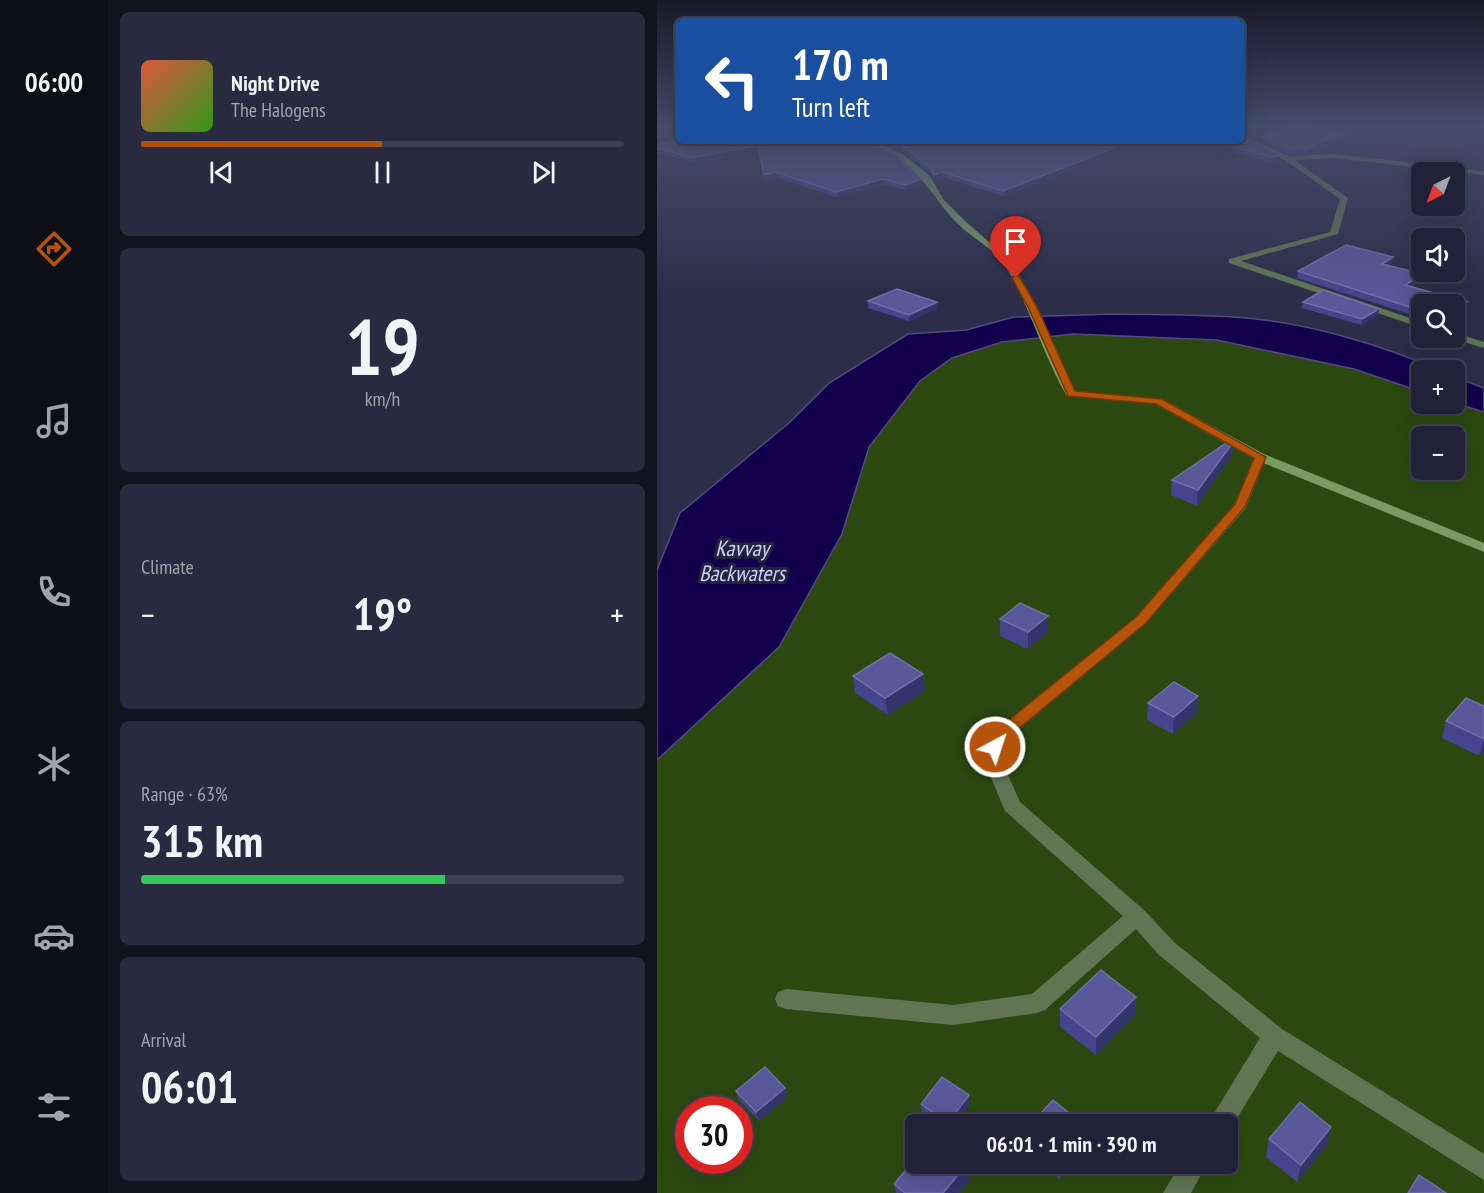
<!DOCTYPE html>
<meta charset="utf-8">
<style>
:root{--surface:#212237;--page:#292a3f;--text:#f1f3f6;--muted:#a2a4ad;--line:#3e3f52;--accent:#b45309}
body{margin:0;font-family:"PT Sans Narrow",sans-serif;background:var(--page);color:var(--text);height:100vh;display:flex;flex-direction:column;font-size:22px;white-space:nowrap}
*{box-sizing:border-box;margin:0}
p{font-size:20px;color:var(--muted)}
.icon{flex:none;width:33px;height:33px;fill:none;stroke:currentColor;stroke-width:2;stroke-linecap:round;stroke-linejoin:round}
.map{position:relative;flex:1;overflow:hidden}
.side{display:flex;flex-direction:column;gap:12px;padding:12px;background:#12131e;width:549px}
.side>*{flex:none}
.banner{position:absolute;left:18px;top:18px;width:570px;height:126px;border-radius:9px;box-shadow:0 6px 24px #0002,0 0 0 2px var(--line);background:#1a4fa0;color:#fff;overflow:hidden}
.needle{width:39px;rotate:222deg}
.tools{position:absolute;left:754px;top:162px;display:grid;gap:12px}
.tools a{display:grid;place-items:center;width:54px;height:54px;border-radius:9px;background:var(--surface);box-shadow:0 6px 24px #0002,0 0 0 2px var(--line);font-size:30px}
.speed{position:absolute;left:18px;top:1096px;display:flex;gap:12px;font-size:30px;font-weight:700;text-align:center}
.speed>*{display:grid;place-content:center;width:78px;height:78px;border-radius:50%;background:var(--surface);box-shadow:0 6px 24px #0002,0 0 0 2px var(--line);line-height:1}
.speed .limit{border:9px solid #d22;background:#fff;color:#111}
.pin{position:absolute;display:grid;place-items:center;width:51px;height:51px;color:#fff;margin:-62px -26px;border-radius:50% 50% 50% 0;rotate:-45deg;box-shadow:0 0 6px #0007}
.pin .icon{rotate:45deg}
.me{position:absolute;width:66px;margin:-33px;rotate:40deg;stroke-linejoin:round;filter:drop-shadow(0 0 4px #0008)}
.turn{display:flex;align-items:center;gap:21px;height:126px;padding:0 18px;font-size:27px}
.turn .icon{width:78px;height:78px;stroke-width:2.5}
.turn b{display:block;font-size:42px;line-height:51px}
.big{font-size:45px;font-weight:600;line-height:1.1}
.side .tile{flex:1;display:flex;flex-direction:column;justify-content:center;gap:9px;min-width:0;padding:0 21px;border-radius:9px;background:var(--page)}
.side .dial{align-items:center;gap:0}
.dial b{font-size:78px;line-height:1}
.song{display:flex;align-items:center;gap:18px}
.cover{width:72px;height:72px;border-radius:9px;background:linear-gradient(135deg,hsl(10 70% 55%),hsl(110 70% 35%))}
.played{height:6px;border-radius:3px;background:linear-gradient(90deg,var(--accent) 50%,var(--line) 50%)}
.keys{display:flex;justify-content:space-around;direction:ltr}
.heat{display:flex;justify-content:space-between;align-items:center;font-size:33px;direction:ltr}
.charge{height:9px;border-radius:4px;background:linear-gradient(90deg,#34c759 63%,var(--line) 0)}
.trip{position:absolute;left:248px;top:1114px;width:333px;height:60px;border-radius:9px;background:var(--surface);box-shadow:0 6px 24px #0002,0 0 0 2px var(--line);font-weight:600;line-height:60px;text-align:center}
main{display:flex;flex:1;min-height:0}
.dock{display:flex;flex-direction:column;width:108px;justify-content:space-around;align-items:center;background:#0d0e16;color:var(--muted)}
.dock .icon{width:42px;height:42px}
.dock .active{color:var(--accent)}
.dock b{font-size:27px;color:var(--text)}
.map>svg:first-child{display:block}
.green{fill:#2a4810;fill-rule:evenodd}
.water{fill:#13004c;stroke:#554981;stroke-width:1.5}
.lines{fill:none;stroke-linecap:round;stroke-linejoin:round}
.street{fill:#617553;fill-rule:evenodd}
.secondary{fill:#7a9b65;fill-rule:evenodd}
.wall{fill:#46448c}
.shaded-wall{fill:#34336c}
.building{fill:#585798;stroke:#706fa8;stroke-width:1.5}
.route{fill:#b45309;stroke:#753606;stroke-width:1.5}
.labels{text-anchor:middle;stroke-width:6;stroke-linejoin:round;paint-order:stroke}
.water-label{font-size:22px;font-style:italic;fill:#ccd1fe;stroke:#23243e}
</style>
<main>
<nav class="dock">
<b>06:00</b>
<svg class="icon active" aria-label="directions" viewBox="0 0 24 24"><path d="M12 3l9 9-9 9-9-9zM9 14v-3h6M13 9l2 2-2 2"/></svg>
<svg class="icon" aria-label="music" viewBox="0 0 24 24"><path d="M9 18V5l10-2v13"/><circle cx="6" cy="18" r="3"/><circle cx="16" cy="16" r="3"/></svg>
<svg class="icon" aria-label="phone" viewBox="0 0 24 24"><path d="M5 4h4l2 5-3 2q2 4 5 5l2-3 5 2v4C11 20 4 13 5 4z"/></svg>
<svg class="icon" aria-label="climate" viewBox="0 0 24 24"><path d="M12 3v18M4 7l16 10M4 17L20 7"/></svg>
<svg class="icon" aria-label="car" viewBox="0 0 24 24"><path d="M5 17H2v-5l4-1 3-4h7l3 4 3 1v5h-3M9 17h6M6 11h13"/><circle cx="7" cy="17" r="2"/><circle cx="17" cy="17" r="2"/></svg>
<svg class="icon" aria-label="filters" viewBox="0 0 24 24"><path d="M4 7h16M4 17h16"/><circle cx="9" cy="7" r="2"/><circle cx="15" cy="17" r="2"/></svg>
</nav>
<section class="side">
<div class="tile">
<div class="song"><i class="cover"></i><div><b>Night Drive</b><p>The Halogens</p></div></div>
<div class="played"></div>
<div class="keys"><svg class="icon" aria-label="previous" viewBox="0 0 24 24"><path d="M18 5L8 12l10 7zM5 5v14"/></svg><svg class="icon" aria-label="pause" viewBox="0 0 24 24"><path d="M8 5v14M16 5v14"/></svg><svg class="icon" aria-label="next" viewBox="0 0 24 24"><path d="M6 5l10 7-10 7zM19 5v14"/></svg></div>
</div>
<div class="tile dial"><b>19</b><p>km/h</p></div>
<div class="tile"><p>Climate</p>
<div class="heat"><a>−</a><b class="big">19°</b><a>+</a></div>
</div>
<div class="tile"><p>Range · 63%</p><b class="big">315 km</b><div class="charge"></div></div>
<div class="tile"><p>Arrival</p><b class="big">06:01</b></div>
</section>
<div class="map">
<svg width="827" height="1193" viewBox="0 0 827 1193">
<rect width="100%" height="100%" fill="#2c2e49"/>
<path class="green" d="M416 334 560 340 697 369 765 392V404L798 403 827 412V1193H0V760L122 647 185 534 212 447 263 381 295 358 345 342ZM765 436H798V470H765ZM32 1110H82V1161H32ZM258 1125H570V1164H258Z"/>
<g class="water">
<path d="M458 314C504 315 552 314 599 319 662 326 725 346 783 370H765V392L697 369 560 340 416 334 345 342 295 358 263 381 212 447 185 534 122 647 0 760V570L23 513 132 423 172 383 251 334 309 330 357 317Z"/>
<polygon points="798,377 827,388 827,412 798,403"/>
</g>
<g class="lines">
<g class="street">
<polygon points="585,135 632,156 678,154 827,171 827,175 678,158 638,160 691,198 681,234 584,261 765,322 765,328 572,263 572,259 673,232 683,199 628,160 585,140"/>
<polygon points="798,333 827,342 827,348 794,338 798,338"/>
<polygon points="603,453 609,457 589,508 489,623 360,731 347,748 347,766 363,802 487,910 517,942 625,1029 827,1154 827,1180 621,1051 571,1133 570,1125 550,1125 603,1038 501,954 479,929 388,1010 380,1013 296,1025 129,1009 121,1006 118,999 121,992 129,989 296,1005 375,994 466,916 348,811 329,766 329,747 348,723 479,617 578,504 597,457"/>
<polygon points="523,1164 550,1164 534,1193 506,1193"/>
</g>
<path class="secondary" d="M202 141 226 145 246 154 273 176 286 199 308 221 354 261 380 307 418 391 505 399 607 454 827 543V552L599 460 498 404 410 396C386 356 374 308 349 267 339 250 315 238 301 224 279 202 266 174 239 157 227 149 213 148 202 141Z"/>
</g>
<g class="wall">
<polygon points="688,133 688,138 649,153 632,154 605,142 606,137"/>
<polygon points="206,141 265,179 265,184 249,190 226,184 179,197 119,177 108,180 101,150 37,163 0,153 0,145"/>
<polygon points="214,141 423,141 457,148 457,153 346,196 286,177 278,180 274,174 247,152 226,143"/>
<polygon points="576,147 623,155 622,160 614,162 576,152"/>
<polygon points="735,263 731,265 766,274 765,280 754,287 809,308 798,315 798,304 765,304 765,318 640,278 641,271"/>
<polygon points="211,301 280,309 252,321 211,308"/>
<polygon points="646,302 722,309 721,315 704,325 645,308"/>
<polygon points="577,441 575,455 540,506 514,495 515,480"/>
<polygon points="391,616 391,632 371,649 343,636 343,619"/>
<polygon points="266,674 268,691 231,715 198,693 196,676"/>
<polygon points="541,696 540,713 516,734 490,720 491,703"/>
<polygon points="827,706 827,750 822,756 785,738 789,721"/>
<polygon points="479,997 478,1015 439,1055 403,1027 403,1009"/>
<polygon points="128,1088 130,1097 102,1121 82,1100 79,1091"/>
<polygon points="264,1104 313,1104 297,1125 282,1125 265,1113"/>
<polygon points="612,1139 670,1145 640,1182 609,1157"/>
<polygon points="258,1164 311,1164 313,1180 302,1193 239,1193 237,1184"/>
<polygon points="385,1164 416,1164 403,1179"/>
</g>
<g class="shaded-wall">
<polygon points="688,133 688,138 649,153 650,148"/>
<polygon points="100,145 101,150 37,163 36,158"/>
<polygon points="457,148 457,153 346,196 346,191"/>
<polygon points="623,155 622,160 614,162 615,157"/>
<polygon points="118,172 119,177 108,180 107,175"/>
<polygon points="285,172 286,177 278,180 277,175"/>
<polygon points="226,179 226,184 179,197 179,192"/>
<polygon points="265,179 265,184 249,190 248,185"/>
<polygon points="736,257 735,263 724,270 725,264"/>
<polygon points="766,274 765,280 747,291 748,285"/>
<polygon points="280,302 280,309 252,321 252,315"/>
<polygon points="810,302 809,308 798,315 798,310"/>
<polygon points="722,309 721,315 704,325 705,319"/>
<polygon points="577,441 575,455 540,506 541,490"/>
<polygon points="391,616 391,632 371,649 371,632"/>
<polygon points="266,674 268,691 231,715 228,698"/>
<polygon points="541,696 540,713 516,734 517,717"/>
<polygon points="827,740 827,750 822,756"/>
<polygon points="479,997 478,1015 439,1055 439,1037"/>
<polygon points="128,1088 130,1097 102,1121 99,1112"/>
<polygon points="312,1095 313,1104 297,1125 291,1125 291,1123"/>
<polygon points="674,1127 670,1145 640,1182 644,1165"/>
<polygon points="310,1164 311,1164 313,1180 302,1193 286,1193"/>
<polygon points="403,1164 416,1164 403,1179"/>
</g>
<g class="building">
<polygon points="634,126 653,126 688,133 650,148 633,149 606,137"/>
<polygon points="21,139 21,141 206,141 237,154 265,179 248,185 226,179 179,192 118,172 107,175 100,145 36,158 0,148 0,145"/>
<polygon points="233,141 423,141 457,148 346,191 285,172 277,175 274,169 247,147"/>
<polygon points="593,141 623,155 615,157 576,147"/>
<polygon points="689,245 736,257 725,264 766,274 748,285 810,302 798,310 798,304 765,304 765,311 641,271"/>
<polygon points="240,289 280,302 252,315 211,301"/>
<polygon points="666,290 722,309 705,319 646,302"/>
<polygon points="575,439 577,441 541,490 515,480"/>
<polygon points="363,603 391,616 371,632 343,619"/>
<polygon points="233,653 266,674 228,698 196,676"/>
<polygon points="517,682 541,696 517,717 491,703"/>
<polygon points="809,698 827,706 827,739 789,721"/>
<polygon points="444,970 479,997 439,1037 403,1009"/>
<polygon points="108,1067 128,1088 99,1112 79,1091"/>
<polygon points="285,1077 312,1095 291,1123 264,1104"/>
<polygon points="396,1100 427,1125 373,1125"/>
<polygon points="643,1102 674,1127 644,1165 612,1139"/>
<polygon points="258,1159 258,1164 310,1164 286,1193 248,1193 237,1184"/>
<polygon points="762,1175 789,1193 751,1193"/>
</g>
<linearGradient id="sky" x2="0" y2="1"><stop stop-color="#181928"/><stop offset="0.43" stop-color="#454c6a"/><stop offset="1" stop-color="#454c6a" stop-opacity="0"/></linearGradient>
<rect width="827" height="293" fill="url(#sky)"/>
<path class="route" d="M356 276H362L380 307 418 391 505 399 609 457 588 507 489 623 359 731C352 741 346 755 332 751L330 747 348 723 479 617 578 504 597 458 499 404 411 396 371 307 355 278Z"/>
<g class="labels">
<g class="water-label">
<text x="85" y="556">Kavvay<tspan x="85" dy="25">Backwaters</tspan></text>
</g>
</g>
</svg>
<div class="tools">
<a><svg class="needle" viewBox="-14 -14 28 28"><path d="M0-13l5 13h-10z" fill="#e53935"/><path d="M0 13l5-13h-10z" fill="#a2a4ad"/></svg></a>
<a><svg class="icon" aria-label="sound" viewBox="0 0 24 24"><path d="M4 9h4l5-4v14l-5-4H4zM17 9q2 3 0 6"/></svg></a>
<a><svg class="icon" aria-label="search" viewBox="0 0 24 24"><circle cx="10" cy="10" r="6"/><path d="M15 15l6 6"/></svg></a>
<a>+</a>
<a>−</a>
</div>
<div class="speed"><div class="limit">30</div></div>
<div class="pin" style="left:359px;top:278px;background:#d93025"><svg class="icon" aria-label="arrive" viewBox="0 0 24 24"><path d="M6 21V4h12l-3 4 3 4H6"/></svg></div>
<svg class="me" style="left:338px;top:747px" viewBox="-20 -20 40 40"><circle r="17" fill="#b45309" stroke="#fff" stroke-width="3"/><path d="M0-11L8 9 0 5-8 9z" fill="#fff"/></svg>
<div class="trip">06:01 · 1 min · 390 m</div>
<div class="banner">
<div class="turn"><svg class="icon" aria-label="left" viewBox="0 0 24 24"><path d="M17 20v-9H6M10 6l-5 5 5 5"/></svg><div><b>170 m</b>Turn left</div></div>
</div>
</div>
</main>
